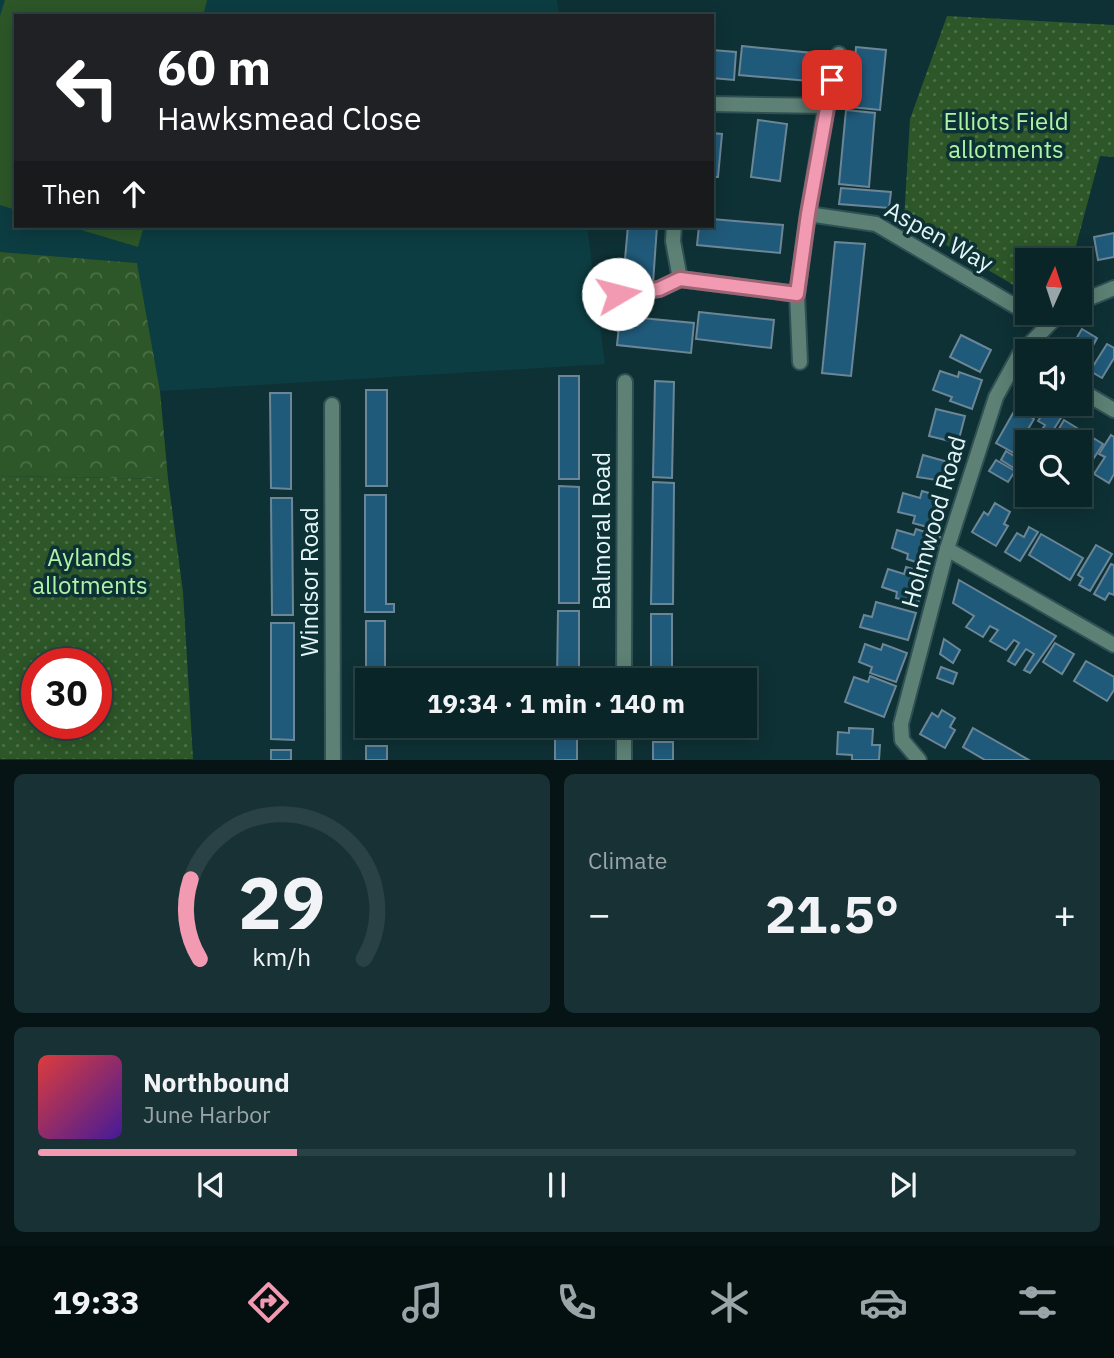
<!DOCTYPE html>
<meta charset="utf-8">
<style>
:root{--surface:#0a2528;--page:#183134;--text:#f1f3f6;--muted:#99a5a8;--line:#2a4245;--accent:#f19ab2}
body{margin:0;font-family:"IBM Plex Sans",sans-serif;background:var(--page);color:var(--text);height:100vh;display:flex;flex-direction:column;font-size:26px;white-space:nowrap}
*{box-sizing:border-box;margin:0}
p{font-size:23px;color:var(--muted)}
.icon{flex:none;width:38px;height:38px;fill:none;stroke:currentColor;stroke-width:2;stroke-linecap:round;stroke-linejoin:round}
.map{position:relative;height:760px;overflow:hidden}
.details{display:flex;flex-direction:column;gap:14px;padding:14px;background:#061416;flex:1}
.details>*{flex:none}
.top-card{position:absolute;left:14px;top:14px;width:700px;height:214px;border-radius:0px;box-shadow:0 4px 18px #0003,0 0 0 2px var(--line);background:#202124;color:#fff;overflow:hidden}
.needle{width:46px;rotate:3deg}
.tools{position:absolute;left:1015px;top:248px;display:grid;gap:14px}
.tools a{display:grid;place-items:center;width:77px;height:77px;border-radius:0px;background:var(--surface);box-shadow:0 4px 18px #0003,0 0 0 2px var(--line);font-size:35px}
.speed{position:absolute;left:21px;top:648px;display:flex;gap:14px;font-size:35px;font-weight:700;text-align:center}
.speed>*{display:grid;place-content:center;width:91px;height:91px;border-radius:50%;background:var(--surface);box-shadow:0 4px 18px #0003,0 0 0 2px var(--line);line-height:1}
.speed .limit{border:10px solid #d22;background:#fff;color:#111}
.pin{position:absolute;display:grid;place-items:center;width:60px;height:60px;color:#fff;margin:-30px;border-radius:14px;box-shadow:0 4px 10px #0006}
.me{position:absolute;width:77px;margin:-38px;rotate:82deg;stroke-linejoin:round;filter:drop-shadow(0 0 5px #0008)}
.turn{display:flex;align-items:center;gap:24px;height:147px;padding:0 28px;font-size:32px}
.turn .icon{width:91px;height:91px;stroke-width:2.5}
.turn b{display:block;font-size:49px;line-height:60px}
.then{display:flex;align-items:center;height:66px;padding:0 28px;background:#0003;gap:14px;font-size:26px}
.big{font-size:52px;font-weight:800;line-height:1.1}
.details .tile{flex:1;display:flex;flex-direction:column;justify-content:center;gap:10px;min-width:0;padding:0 24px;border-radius:10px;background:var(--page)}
.details .dial{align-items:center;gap:0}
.dial svg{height:182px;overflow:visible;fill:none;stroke:var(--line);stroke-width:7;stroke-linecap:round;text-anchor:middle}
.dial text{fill:var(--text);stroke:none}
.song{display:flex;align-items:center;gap:21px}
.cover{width:84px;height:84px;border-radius:10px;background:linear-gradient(135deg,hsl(0 70% 55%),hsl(260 70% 35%))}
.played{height:7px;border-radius:4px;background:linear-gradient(90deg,var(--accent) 25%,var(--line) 25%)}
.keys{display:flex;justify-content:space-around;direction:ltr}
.heat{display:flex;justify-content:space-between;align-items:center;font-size:38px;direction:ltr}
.details .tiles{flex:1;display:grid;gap:14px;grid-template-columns:1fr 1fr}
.tile:last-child{grid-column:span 2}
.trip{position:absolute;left:355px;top:668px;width:402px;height:70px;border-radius:0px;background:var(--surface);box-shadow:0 4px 18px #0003,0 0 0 2px var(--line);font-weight:800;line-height:70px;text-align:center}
.tab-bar{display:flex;height:112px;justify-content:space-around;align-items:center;background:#040f10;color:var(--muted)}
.tab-bar .icon{width:49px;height:49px}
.tab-bar .on{color:var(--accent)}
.tab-bar b{font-size:32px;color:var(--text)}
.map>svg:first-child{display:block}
.built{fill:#0c3d42}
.forest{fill:url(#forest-crowns)}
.garden{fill:url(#garden-dots);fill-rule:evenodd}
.pitch{fill:#2d5728}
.building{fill:#205a7a;stroke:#6c8697;stroke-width:2}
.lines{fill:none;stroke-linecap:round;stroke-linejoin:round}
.street-casing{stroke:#305054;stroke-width:18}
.street{stroke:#5d8175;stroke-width:14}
.route-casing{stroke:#9d6474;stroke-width:18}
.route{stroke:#f19ab2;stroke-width:12}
.labels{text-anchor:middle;stroke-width:7;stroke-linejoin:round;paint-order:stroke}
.park-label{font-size:24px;fill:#adf4a4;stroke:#0e3135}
.street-label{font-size:24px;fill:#e3f5f7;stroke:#0e3135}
</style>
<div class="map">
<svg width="1114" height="760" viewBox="0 0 1114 760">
<defs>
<pattern id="forest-crowns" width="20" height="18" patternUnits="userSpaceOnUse" patternTransform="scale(1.75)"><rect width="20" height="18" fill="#2d5728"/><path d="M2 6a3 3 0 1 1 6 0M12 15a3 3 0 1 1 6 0" fill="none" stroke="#4b7048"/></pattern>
<pattern id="garden-dots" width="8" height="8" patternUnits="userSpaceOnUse" patternTransform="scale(1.75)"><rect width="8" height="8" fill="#2d5728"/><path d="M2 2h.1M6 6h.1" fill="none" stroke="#4b7048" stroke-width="1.8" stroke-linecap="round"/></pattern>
</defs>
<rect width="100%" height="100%" fill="#0e3135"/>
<polygon class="built" points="0,0 557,0 559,16 16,16 16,226 587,226 605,364 160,391 137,263 0,252"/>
<polygon class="forest" points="0,252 137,263 160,391 168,479 0,476"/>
<g class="garden">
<polygon points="947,16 1114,25 1114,157 1100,156 1072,261 1027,261 1027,293 904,220 910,119"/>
<path d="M0 476 168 479 183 592 193 759H0ZM37 663H96V723H37Z"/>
</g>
<g class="pitch">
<polygon points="5,0 207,0 203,16 16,16 16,210 0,205 0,16"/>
<polygon points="68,226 144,226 138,247"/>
</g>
<g class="building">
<polygon points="742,46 823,54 821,82 739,75"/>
<polygon points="856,47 886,50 880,110 851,107"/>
<polygon points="712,50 736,52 734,80 712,78"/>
<polygon points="846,110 875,113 869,187 839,184"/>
<polygon points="758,120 787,124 780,181 751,177"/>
<polygon points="712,133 722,134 718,177 712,177"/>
<polygon points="841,188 891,192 889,208 839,204"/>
<polygon points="712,219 783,225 780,253 697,245 699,226 712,226"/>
<polygon points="628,226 657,226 653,283 623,281"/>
<polygon points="1114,233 1114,257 1098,260 1094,237"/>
<polygon points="835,242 865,244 851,376 822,373"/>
<polygon points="699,312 774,320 771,348 696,339"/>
<polygon points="620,316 694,323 691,353 617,345"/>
<polygon points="1082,329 1097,338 1085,360 1080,357 1080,352 1069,351"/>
<polygon points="961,335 991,350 980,372 950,357"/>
<polygon points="1107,344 1114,348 1114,358 1102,378 1090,371"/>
<polygon points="940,371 958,377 959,372 982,380 972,409 950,401 952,397 933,390"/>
<rect x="559" y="376" width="20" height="103"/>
<polygon points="655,381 674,382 672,478 653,477"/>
<rect x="366" y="390" width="21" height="96"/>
<polygon points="270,393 291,393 291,489 271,488"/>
<polygon points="1049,404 1058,404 1066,410 1045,443 1036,443 1034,441 1045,425 1038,421"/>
<polygon points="1016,408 1034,419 1014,453 996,443"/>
<polygon points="936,409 965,416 958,443 929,436"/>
<polygon points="1064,420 1103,444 1090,464 1080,458 1080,443 1052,441"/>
<polygon points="1111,435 1114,437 1114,474 1109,483 1094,474 1105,457 1099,454"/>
<polygon points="1006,451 1027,464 1025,475 1001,460"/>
<polygon points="923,455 955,464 950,482 917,477"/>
<polygon points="996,460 1015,471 1008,482 989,471"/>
<polygon points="653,482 674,483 673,604 651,604"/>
<polygon points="559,486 579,487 579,603 559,603"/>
<polygon points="922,491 947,498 938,530 913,523 915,516 898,512 903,493 920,498"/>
<polygon points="365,495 386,495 386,604 394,604 394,612 365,612"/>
<polygon points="271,498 292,498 293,615 272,615"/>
<polygon points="995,503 1010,512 1004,524 1008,526 996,546 972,532 984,512 988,515"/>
<polygon points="1029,527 1038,532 1020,561 1005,552 1017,533 1024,537"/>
<polygon points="916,529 940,537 930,567 907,559 908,554 892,548 897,530 914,535"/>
<polygon points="1041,534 1083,558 1070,580 1029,555"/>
<polygon points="1096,545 1112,554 1090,591 1079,585 1083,578 1078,575"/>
<polygon points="1111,564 1114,565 1114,595 1109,593 1105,600 1094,594"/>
<polygon points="906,567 927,573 918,604 896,598 897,592 882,587 888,569 904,574"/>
<polygon points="959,580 1056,636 1030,673 1024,670 1034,654 1026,649 1015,665 1008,661 1019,643 1014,640 1006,650 990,641 998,630 990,626 983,637 966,627 974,616 953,603"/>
<polygon points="876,602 916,613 908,640 860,627 864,615 872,617"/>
<polygon points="558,611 579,611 579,681 557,681"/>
<rect x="651" y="614" width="21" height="67"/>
<polygon points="366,621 385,621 385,681 368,681 368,726 385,726 385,738 366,738"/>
<polygon points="271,623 294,623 294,740 271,739"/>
<polygon points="944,639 960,650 953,663 940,654"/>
<polygon points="1055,643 1074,654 1062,674 1043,662"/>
<polygon points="865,644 881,650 883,644 907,653 896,682 870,673 872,667 859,662"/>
<polygon points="1086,661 1114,677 1114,690 1107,701 1074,681"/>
<polygon points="941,667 957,673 953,684 937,678"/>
<polygon points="870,676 896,686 884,717 845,702 854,677 868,682"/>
<polygon points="942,710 955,718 950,727 955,730 945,748 920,734 932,713 938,717"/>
<polygon points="849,728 873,729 872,745 880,745 879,760 852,760 852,755 837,754 838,732 849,733"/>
<polygon points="973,728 1029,760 985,760 963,747"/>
<rect x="555" y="734" width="22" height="26"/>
<rect x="653" y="742" width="20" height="18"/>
<rect x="366" y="746" width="21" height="14"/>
<rect x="271" y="750" width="20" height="10"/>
</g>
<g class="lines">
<defs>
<g id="street">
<polyline points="712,104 826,106 808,214 876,224 1027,313"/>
<polyline points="826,106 839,54"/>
<polyline points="674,226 673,241 680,279"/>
<polyline points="619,294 659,289 680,279 797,294 808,214"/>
<polyline points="797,294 800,362"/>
<polyline points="1080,302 1114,288"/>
<polyline points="1080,390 1114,410"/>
<polyline points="332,405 333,760"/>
<polyline points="947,549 1114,645"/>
<polyline points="624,681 625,382"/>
<polyline points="624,760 624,726"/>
<polyline points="919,760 902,740 901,724 947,549 996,397 1019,355 1060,313"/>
</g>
</defs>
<use href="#street" class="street-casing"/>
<use href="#street" class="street"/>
</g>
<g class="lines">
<defs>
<polyline id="route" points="618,294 659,289 680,279 797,294 808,214 832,80"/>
</defs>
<use href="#route" class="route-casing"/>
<use href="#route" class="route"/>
</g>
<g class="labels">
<g class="park-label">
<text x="1006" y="130">Elliots Field<tspan x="1006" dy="28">allotments</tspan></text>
<text x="90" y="566">Aylands<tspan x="90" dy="28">allotments</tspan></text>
</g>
<g class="street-label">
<text transform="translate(939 237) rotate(29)" y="8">Aspen Way</text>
<text transform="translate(934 522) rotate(-74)" y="8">Holmwood Road</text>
<text transform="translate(602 531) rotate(-90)" y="8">Balmoral Road</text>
<text transform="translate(310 582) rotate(-90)" y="8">Windsor Road</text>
</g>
</g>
</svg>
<div class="tools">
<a><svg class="needle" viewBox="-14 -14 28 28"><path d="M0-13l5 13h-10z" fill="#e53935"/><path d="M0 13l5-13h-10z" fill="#99a5a8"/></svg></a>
<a><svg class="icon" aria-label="sound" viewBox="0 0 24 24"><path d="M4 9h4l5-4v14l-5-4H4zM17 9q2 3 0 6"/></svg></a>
<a><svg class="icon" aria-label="search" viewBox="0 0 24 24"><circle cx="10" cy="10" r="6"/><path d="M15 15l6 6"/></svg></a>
</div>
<div class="speed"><div class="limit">30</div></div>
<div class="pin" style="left:832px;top:80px;background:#d93025"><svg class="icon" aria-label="arrive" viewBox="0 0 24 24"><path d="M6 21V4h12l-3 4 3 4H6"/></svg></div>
<svg class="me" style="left:618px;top:294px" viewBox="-20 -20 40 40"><circle r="19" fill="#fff"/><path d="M0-13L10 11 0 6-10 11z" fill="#f19ab2"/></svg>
<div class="trip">19:34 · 1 min · 140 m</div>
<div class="top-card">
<div class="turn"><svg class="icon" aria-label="left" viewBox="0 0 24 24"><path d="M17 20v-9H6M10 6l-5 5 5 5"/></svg><div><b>60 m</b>Hawksmead Close</div></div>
<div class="then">Then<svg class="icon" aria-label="ahead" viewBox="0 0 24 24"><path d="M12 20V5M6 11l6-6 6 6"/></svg></div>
</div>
</div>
<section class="details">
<div class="tiles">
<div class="tile dial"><svg viewBox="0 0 100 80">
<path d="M14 69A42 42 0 1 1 86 69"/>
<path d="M14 69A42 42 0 0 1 10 34" stroke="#f19ab2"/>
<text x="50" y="56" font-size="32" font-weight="700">29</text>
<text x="50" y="72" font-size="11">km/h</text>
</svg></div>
<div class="tile"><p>Climate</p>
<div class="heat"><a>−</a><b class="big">21.5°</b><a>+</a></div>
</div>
<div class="tile">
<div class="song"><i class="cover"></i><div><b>Northbound</b><p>June Harbor</p></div></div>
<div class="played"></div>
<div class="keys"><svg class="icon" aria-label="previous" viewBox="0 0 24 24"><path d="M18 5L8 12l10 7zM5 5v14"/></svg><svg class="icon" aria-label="pause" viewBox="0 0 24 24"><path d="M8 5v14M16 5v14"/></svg><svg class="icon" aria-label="next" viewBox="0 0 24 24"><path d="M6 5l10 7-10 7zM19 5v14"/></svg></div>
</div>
</div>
</section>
<nav class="tab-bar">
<b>19:33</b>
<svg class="icon on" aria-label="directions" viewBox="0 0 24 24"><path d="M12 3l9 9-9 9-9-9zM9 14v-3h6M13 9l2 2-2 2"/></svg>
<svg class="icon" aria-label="music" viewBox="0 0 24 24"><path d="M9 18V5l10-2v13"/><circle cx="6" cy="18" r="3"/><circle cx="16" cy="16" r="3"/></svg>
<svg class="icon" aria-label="phone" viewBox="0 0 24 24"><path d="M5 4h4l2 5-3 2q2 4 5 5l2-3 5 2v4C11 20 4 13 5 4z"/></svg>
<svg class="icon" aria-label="climate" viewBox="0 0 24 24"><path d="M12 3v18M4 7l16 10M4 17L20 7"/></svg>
<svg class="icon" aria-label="car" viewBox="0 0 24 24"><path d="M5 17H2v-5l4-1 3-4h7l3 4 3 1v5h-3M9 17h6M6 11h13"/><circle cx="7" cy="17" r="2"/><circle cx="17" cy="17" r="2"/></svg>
<svg class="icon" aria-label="filters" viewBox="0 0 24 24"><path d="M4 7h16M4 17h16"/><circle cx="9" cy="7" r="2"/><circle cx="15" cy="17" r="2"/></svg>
</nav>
